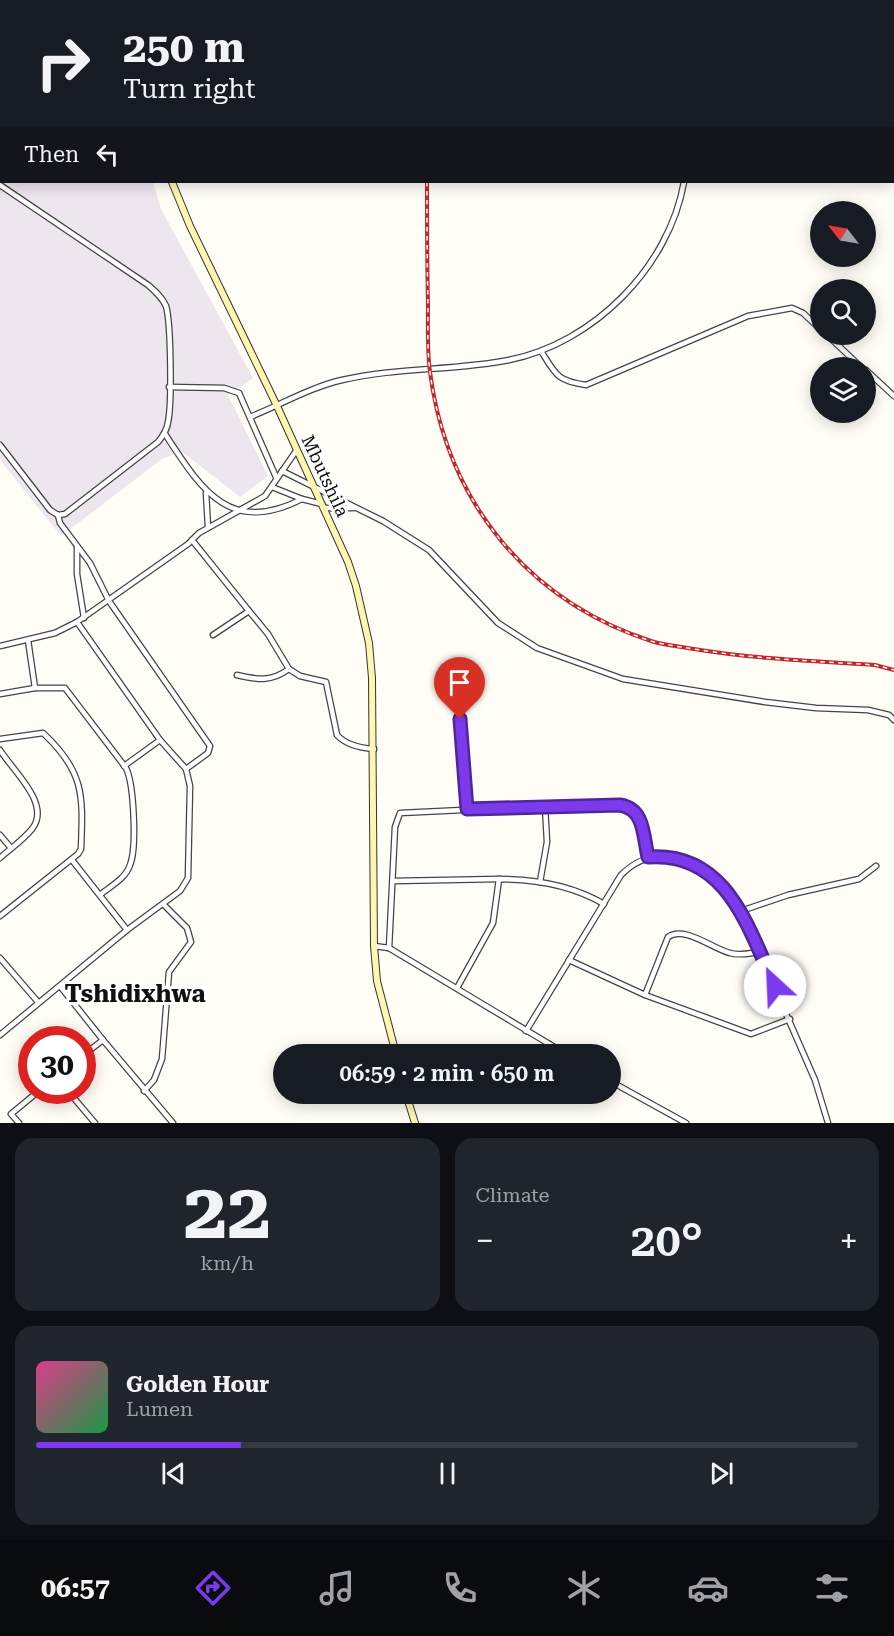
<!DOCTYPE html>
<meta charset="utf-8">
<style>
:root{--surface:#171b24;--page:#20242c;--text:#f1f3f6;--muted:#9ea1a6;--line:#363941;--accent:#7c3aed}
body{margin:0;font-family:"Roboto Serif",serif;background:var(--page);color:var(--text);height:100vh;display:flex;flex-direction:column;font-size:22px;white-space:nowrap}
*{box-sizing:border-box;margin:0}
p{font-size:20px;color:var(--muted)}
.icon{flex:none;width:33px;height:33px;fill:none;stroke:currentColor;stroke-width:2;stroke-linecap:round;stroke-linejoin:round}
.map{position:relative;height:1123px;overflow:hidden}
.details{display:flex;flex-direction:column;gap:15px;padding:15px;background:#0d0f14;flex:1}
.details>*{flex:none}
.guide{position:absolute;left:0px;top:0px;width:894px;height:183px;box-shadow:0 3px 15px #0003;background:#171b24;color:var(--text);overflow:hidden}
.needle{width:39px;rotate:301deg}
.fabs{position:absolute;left:810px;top:201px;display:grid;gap:12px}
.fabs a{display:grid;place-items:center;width:66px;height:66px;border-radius:50%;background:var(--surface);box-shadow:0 3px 15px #0003;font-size:30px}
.speed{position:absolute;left:18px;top:1026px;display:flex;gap:12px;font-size:30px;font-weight:700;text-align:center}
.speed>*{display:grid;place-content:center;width:78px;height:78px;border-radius:50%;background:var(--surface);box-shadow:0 3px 15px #0003;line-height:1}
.speed .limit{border:9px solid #d22;background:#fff;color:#111}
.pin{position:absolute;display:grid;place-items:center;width:51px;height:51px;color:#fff;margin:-62px -26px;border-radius:50% 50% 50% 0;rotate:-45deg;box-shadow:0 0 6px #0007}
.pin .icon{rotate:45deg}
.me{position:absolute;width:66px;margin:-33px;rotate:335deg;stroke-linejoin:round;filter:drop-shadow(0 0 4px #0008)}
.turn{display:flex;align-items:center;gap:21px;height:126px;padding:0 24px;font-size:27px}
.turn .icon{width:78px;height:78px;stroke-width:2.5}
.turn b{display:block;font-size:42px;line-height:51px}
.then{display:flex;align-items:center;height:57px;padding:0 24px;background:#0003;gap:12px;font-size:22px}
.big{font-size:45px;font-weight:600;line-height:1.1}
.details .card{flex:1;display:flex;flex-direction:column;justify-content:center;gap:9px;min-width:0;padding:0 21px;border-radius:18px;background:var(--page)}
.details .dial{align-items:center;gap:0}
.dial b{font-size:78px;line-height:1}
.song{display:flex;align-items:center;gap:18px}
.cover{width:72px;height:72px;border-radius:9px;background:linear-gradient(135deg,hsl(330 70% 55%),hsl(140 70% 35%))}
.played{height:6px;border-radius:3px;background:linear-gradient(90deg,var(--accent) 25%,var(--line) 25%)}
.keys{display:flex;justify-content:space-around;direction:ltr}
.heat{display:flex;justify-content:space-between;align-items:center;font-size:33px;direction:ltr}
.details .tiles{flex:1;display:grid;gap:15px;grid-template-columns:1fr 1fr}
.card:last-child{grid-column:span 2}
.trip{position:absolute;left:273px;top:1044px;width:348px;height:60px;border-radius:30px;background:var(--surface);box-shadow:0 3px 15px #0003;font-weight:600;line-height:60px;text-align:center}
.dock{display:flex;height:96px;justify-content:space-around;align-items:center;background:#090b0e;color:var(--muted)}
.dock .icon{width:42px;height:42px}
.dock .current{color:var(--accent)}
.dock b{font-size:27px;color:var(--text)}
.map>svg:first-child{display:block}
.industrial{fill:#eee6ef}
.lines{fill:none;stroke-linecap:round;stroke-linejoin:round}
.street-casing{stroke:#444;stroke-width:7}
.secondary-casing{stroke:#333;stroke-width:8}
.street{stroke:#fff;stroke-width:4.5}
.secondary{stroke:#fff6b0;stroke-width:6}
.rail-casing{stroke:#c4262e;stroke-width:4}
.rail{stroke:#fff;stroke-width:1.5;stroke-dasharray:4.5;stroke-linecap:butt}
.route-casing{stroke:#51269a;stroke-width:15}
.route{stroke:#7c3aed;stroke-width:10}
.labels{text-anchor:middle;stroke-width:6;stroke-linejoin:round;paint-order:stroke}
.street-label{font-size:18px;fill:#111;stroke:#fff}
.district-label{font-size:24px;font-weight:bold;fill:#111;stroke:#fff}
</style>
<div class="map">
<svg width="894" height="1123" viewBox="0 0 894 1123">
<rect width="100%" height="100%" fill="#fffdf5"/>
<polygon class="industrial" points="0,0 59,1 2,2 2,182 153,182 161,209 253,378 228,395 268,476 240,497 181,451 162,459 61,536 0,460"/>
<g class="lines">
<defs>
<g id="street">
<polyline points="47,0 47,2"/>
<polyline points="678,0 678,2"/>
<polyline points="0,87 2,87"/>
<path d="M0 185 148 285C155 291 162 297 166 306 171 323 172 404 168 422 167 430 163 436 158 442L65 514 58 515 50 510 0 445"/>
<polyline points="826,334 862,368"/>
<path d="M541 351C556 375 557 381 586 385L748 316 792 308 803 313 820 329"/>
<polyline points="866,370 894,396"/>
<polyline points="169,387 224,388 239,393 276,477"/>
<path d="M250 417C280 405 311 387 342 380 397 367 454 371 509 360 594 343 669 267 684 182"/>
<path d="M165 434C201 489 229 536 302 499L322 504"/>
<polyline points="282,471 383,521 429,550 498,623 537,648 623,679 765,702 816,708 868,710 889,715 894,720"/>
<polyline points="272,487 302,499"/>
<polyline points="206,493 208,527"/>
<polyline points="324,508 353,508"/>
<polyline points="58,515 60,523 90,563 109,601 210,746 208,753 186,769"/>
<polyline points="192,540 249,611 213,635"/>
<polyline points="77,547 77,574 84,618"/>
<polyline points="28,640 35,688"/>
<polyline points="0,646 55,633 77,622 188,544 199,533 265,496 296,451"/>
<path d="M289 669 300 676 326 682 337 735C346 745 360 748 374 749"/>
<path d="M237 675C258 680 271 682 289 669L268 634 249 611"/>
<path d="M0 694 35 688H65L126 768C134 784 137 848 130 865 126 878 111 886 101 894"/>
<polyline points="461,719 467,809"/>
<path d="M0 739 43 733C85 772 83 796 81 849L78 854 0 916"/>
<path d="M0 750C12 770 52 804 32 829 23 840 10 849 0 858"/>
<polyline points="124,766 160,740"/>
<polyline points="0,835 11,848"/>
<polyline points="72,860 127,930"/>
<polyline points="393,881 499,879"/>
<polyline points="540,882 547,842 545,806"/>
<polyline points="741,911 788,895 859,879 876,866"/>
<polyline points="374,946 389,948 566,1054"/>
<path d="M389 948 395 827 400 813 545 806H626C645 810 645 841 648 857"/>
<polyline points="0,958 38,1002"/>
<polyline points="569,960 645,995 751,1034 790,1019"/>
<polyline points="60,986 103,1040"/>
<path d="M457 988 493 923 499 879C536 879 572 885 604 904"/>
<path d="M645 995 668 937C684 925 713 949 730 953 740 956 750 953 759 952"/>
<path d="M526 1031 621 875C663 833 715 870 741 911L815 1080 828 1123"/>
<polyline points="0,1035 127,930 180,891 188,878 190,786 186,769 160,740 77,622"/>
<polyline points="82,1056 103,1040 173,1123"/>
<polyline points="610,1081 686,1123"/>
<polyline points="67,1090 95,1123"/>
<polyline points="144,1091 154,1080 162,1059 169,972 191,942 187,928 163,904"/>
<polyline points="19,1123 11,1114 40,1090"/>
</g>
<g id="secondary">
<polyline points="130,0 130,2"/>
<polyline points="172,182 190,226 277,406 348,562 356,586 369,643 372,678 374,946 377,981 396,1054"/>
<polyline points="406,1094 415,1123"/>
</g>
</defs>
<use href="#street" class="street-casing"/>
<use href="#secondary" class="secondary-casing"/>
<use href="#street" class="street"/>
<use href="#secondary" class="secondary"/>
<defs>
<g id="rail">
<polyline points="425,0 425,2"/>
<path d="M427 182C427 222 427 263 428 304 428 326 427 350 430 372 447 502 528 602 654 642 667 645 681 647 694 649 754 659 815 661 875 665L894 670"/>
</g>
</defs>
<use href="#rail" class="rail-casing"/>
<use href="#rail" class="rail"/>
</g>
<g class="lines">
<defs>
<path id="route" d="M460 719 467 809 620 805C645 809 643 836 648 857 727 851 748 928 775 986"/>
</defs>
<use href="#route" class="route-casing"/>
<use href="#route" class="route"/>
</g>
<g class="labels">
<g class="street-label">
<text transform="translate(325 476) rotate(65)" y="6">Mbutshila</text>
</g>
<g class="district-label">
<text x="135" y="1002">Tshidixhwa</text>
</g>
</g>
</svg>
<div class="fabs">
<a><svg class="needle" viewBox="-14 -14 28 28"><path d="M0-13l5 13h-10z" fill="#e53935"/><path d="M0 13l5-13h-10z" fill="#9ea1a6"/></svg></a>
<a><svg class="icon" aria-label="search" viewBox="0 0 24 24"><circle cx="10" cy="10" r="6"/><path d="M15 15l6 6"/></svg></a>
<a><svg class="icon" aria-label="layers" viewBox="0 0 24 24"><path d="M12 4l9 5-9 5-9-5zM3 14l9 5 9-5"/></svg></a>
</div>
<div class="speed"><div class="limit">30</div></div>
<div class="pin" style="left:460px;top:719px;background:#d93025"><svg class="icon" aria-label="arrive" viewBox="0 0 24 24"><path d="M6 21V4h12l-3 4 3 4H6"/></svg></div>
<svg class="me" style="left:775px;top:986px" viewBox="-20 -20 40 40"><circle r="19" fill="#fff"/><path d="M0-13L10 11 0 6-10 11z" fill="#7c3aed"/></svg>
<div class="trip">06:59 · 2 min · 650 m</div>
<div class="guide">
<div class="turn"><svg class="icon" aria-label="right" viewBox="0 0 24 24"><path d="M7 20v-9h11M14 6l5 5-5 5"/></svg><div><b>250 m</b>Turn right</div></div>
<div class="then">Then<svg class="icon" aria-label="left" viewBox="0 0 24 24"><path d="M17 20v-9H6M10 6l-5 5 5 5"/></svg></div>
</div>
</div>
<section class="details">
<div class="tiles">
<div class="card dial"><b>22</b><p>km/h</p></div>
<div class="card"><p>Climate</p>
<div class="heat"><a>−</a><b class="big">20°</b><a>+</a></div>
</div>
<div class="card">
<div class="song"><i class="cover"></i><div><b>Golden Hour</b><p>Lumen</p></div></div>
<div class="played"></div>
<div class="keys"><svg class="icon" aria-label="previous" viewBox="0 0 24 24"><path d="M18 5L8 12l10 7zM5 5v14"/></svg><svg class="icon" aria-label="pause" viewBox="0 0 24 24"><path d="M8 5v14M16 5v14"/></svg><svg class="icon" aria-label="next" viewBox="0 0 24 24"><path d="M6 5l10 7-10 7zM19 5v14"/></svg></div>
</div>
</div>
</section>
<nav class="dock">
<b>06:57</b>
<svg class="icon current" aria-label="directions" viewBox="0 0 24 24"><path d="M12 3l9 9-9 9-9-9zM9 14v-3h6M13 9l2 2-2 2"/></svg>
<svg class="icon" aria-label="music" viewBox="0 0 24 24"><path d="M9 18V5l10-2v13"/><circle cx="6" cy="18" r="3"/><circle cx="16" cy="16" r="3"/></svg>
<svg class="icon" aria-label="phone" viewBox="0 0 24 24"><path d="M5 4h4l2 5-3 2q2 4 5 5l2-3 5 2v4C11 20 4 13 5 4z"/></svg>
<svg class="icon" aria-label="climate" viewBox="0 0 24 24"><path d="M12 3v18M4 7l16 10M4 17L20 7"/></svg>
<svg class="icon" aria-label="car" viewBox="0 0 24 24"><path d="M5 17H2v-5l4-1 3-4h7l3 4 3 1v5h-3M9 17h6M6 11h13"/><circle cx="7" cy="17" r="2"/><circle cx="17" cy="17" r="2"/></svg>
<svg class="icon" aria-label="filters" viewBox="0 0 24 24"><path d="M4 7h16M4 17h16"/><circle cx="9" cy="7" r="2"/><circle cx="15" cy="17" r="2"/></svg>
</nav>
